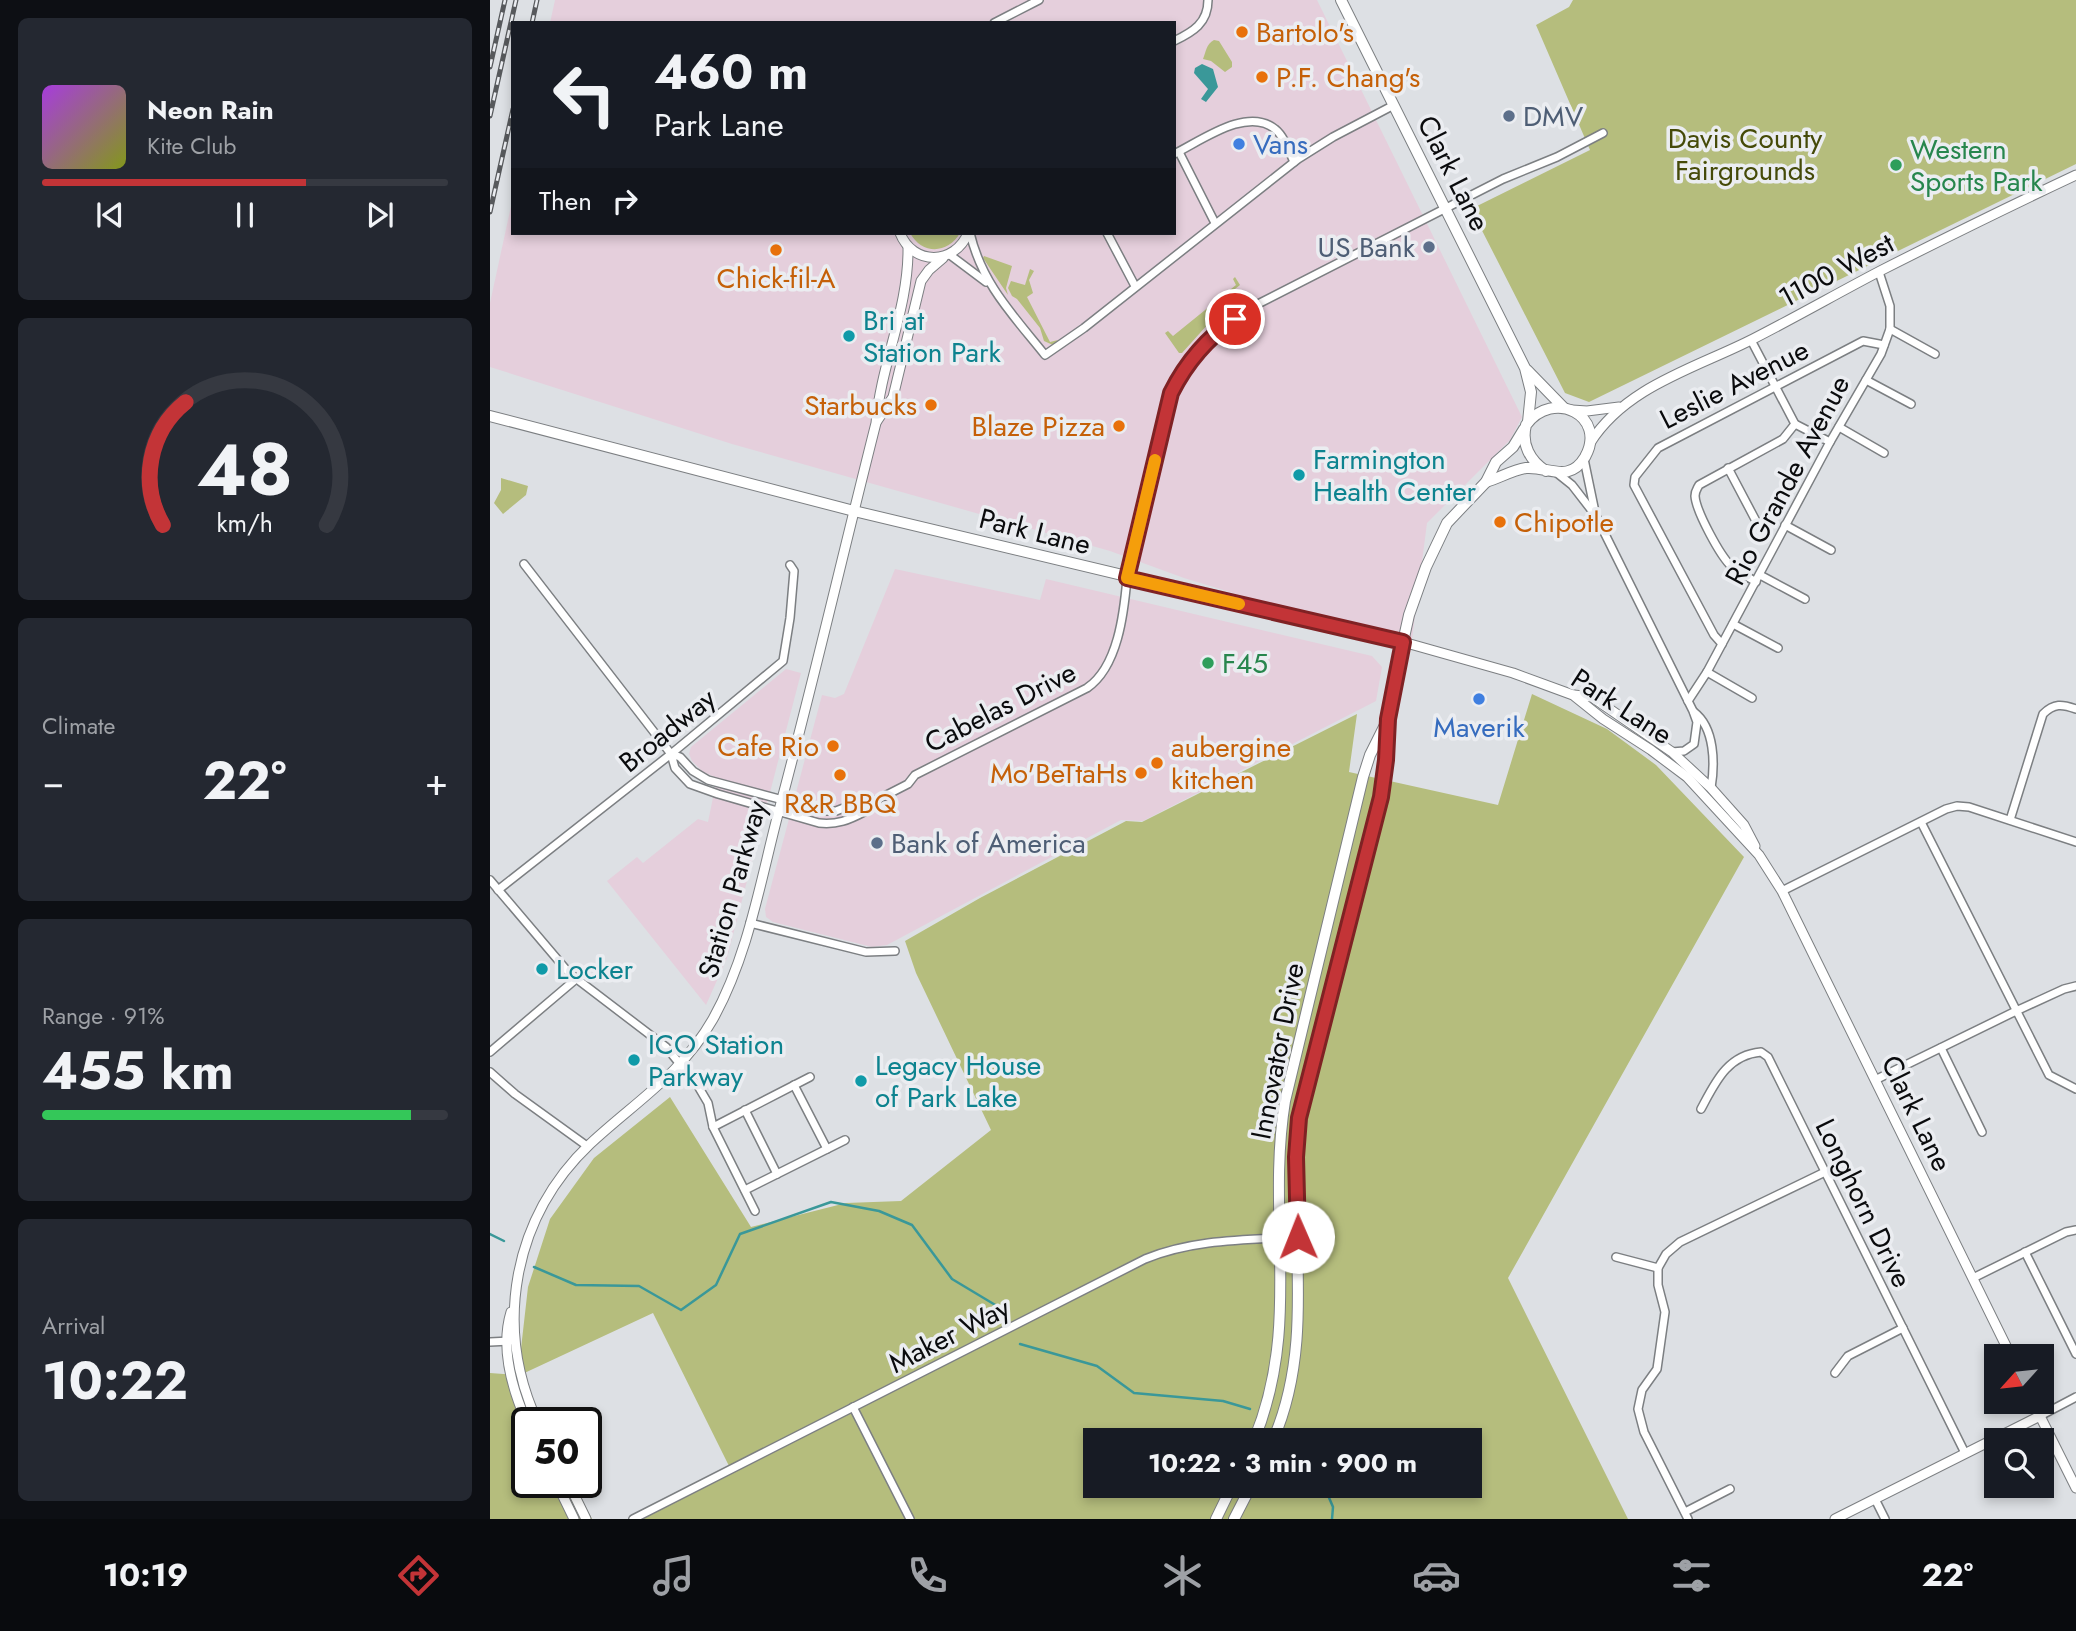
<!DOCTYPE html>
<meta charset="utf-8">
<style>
:root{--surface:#171b24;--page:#242831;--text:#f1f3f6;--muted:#9ea1a6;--line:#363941;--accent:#c33437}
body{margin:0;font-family:Jost,sans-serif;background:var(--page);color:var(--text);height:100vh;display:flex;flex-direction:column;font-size:26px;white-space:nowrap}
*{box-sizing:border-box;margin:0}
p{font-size:23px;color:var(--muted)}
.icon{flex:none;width:38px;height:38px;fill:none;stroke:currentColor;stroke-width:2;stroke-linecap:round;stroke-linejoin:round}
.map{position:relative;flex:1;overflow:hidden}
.panel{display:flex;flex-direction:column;gap:18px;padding:18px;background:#0d0f14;width:490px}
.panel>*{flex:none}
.top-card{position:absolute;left:21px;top:21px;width:665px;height:214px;border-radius:0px;box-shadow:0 4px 10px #0003;background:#171b24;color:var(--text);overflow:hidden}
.needle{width:46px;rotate:243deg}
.buttons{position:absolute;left:1494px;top:1344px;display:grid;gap:14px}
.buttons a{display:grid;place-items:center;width:70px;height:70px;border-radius:0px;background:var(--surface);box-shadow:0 4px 10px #0003;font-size:35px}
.speed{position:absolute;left:21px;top:1407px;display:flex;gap:14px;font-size:35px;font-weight:700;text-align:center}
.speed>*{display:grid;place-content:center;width:91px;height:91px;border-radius:50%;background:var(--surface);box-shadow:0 4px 10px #0003;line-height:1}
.speed .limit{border:4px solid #111;border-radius:10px;background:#fff;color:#111}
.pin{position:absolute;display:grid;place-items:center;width:60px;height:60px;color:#fff;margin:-30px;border:4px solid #fff;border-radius:50%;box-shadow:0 2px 7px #0007}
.me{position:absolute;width:77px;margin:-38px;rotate:359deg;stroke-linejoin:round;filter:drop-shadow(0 0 5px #0008)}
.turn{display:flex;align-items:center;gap:24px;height:147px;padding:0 28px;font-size:32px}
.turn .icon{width:91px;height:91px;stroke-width:2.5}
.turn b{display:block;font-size:49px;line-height:60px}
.then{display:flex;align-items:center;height:66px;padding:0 28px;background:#0003;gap:14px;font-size:26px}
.big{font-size:52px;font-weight:700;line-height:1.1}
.panel .widget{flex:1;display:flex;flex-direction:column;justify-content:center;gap:10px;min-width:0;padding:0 24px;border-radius:10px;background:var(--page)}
.panel .dial{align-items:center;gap:0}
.dial svg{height:182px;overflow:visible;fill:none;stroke:var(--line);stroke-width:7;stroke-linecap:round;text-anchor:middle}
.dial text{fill:var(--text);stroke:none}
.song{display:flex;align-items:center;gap:21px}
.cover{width:84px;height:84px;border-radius:10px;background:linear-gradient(135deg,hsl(280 70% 55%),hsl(70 70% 35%))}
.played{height:7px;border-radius:4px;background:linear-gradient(90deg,var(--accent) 65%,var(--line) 65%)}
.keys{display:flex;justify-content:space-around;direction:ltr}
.heat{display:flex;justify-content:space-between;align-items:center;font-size:38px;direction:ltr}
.charge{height:10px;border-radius:5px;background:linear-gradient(90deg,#34c759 91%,var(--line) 0)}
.trip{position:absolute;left:593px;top:1428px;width:399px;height:70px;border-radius:0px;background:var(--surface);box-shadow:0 4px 10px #0003;font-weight:700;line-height:70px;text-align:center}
.menu{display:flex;height:112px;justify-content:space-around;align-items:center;background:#090b0e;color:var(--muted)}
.menu .icon{width:49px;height:49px}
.menu .selected{color:var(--accent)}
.menu b{font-size:32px;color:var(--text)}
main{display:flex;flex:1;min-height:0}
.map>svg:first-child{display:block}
.commercial{fill:#e5cfdc}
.green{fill:#b5bd7d;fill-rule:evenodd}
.water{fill:#3a9899}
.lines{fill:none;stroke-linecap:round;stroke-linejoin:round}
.stream{stroke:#3a9899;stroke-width:2.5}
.minor-casing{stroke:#7c7f82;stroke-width:10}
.tertiary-casing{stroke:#7c7f82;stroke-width:11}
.secondary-casing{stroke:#7c7f82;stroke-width:12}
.minor{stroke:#fff;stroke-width:7}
.tertiary{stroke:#fff;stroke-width:9}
.secondary{stroke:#fff;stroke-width:10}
.rail-casing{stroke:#57595c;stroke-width:5}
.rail{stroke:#ebedf1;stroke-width:2.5;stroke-dasharray:8;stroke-linecap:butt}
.route-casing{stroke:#7f2224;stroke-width:18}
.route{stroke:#c33437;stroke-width:12}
.slow{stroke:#f59e0b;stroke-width:12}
.food-dot{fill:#e8710a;stroke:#ebedf1;stroke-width:2.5}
.service-dot{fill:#5c6f8a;stroke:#ebedf1;stroke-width:2.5}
.shop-dot{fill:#3f7fe0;stroke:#ebedf1;stroke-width:2.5}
.leisure-dot{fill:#2e9e5b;stroke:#ebedf1;stroke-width:2.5}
.culture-dot{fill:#0f9aa8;stroke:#ebedf1;stroke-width:2.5}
.labels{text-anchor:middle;stroke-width:7;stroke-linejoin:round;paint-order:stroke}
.food-label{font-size:28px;fill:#c56008;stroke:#ebedf1;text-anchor:start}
.service-label{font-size:28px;fill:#4e5e75;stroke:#ebedf1;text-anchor:start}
.park-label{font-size:28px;fill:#454a08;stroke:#ebedf1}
.shop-label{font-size:28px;fill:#366cbe;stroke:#ebedf1;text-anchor:start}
.leisure-label{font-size:28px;fill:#27864d;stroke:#ebedf1;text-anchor:start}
.street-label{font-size:28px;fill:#0a0b0d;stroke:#ebedf1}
.culture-label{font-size:28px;fill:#0d838f;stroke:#ebedf1;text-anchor:start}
</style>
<main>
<section class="panel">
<div class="widget">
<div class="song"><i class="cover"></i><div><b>Neon Rain</b><p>Kite Club</p></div></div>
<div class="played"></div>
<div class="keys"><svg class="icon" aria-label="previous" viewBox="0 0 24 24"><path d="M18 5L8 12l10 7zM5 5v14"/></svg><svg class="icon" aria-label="pause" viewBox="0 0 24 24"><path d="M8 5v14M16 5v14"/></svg><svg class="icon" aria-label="next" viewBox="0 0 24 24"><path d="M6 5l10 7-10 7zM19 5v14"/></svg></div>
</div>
<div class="widget dial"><svg viewBox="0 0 100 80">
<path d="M14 69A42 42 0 1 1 86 69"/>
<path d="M14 69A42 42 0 0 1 24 15" stroke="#c33437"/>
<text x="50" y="56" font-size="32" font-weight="700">48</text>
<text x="50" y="72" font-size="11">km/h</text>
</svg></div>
<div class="widget"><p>Climate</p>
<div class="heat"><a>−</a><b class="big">22°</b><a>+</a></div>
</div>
<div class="widget"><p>Range · 91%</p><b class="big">455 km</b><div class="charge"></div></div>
<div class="widget"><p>Arrival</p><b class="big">10:22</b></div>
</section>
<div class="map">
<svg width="1586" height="1519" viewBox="0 0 1586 1519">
<rect width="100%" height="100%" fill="#dde0e4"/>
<g class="commercial">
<polygon points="65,0 827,0 1032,417 1020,440 937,523 921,647 694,578 620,551 242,444 0,367 0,303 23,197 23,233 684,233 684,23 60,23"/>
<polygon points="405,569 550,600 556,579 882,656 892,667 886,701 653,821 631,820 397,945 382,947 283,922 276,917 275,909 332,695 345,698 354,694"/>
<polygon points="296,669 311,673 237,958 216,1005 117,881 147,857 153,863 208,819 218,822 227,778 213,772 202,761 199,754 201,747"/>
</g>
<g class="green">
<polygon points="1083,0 1586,0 1586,164 1099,402 1075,393 981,209 1100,150 1046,25 1079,7"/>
<path d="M724 40 729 41 742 62V67L735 72 721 61 713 59C716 52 716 44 724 40Z"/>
<path d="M420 233H470C458 254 432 255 420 233Z"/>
<polygon points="494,256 522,266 516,288 518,295 493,258"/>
<polygon points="540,269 544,271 539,280 543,293 537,297 560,342 568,340 563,345 554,341 550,328 527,299 522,296 518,288 521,281 535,285"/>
<polygon points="745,277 750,285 745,289 750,298 756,295 756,298 719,323 692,353 689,353 675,333 678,331 683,336 746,285 743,279"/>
<polygon points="11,478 38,486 36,495 13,514 4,503 11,490"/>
<path d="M1042 694 1117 729 1166 765 1254 857 1018 1278 1138 1519H140L239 1466 163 1313 28 1376 52 1423H37V1482H83L102 1519H0V1373L28 1375 38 1287 60 1219 104 1158 180 1097 261 1227 356 1203 411 1201 501 1130 426 973 415 941 490 898 636 821 652 822 867 714 859 772 1008 805ZM606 1440H980V1486H606Z"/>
</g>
<polygon class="water" points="712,64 723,69 728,87 716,102 711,99 718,89 704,73 705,68"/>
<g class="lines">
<g class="stream">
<polyline points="0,1234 14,1241"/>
<polyline points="44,1267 86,1285 149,1286 191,1310 226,1285 250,1234 341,1202 389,1211 422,1225 462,1279 512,1309"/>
<polyline points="530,1344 607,1366 644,1393 733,1401 760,1409"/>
<polyline points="803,1430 811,1440"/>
<polyline points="834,1486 843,1507 842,1519"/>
</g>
<defs>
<g id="minor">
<polyline points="504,23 549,0"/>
<path d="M684 41C703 32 718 23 718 0"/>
<polyline points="689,152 725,223"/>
<path d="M684 154C711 141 757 106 785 129 794 136 799 151 804 162"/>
<path d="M480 233C492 284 523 315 555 355L594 328 808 159 843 137 904 105"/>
<polyline points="617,233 645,286"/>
<polyline points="460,255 496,282"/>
<polyline points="1400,329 1445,354"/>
<polyline points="1261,340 1305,424 1340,442"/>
<polyline points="1376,380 1421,404"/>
<polyline points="1349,427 1394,453"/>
<polyline points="1094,459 1105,512"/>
<polyline points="1238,468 1266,521"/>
<polyline points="1067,473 1082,485 1106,516 1203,711 1207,722 1204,744 1194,751 1182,752"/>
<polyline points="1295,525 1341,550"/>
<path d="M34 564 181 754 185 768 200 784 228 794 329 823C347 825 359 820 374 812L377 805 418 784 425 775 597 688C628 667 634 613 637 578L681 393 693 369 726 332 764 306 1013 179 1067 157 1113 133"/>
<polyline points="1270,575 1315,599"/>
<path d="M1266 582C1259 577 1248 573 1242 567 1230 556 1206 511 1205 496 1205 491 1207 489 1209 485L1293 439 1305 424"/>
<polyline points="1243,624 1288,648"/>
<polyline points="1232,644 1224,635 1144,485 1145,477 1168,448 1373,341 1394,345"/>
<polyline points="1217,672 1262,698"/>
<polyline points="1198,701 1217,672 1340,442 1391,354 1400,329 1400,306 1389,272"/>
<path d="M1204 712C1225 728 1225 764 1221 788"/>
<polyline points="181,754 190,757 203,771 218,780 334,811 346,811 369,802 377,805"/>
<path d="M1520 820 1553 714C1564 703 1572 704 1586 709"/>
<polyline points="1431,822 1559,1075 1586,1089"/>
<polyline points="0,880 79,973 176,1047 208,1086 218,1103 223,1127 265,1211"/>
<polyline points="8,890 181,754 293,661 300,618 304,571 300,565"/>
<polyline points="1292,891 1456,809 1467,806 1479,807 1586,842"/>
<polyline points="260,923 376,952 405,951"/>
<polyline points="1451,1048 1492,1132"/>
<polyline points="0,1052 86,979"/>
<polyline points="0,1072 25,1094 97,1146"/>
<polyline points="1385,1080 1526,1011 1574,989 1586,986"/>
<polyline points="304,1085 337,1149"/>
<path d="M1211 1109C1225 1083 1237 1055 1271 1052L1278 1057 1475 1453"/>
<polyline points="255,1110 287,1174"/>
<polyline points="223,1127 320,1077"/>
<polyline points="255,1190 355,1140"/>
<polyline points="1535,1252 1586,1354"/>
<polyline points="1126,1257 1168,1268"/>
<polyline points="1483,1278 1576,1232 1586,1230"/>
<polyline points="0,1342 20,1341"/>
<polyline points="1345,1373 1358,1356 1413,1328"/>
<polyline points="363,1407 420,1519"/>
<polyline points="1550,1416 1586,1397"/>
<polyline points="1385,1499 1395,1519"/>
<polyline points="1195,1512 1240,1489"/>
<path d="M143 1519 655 1259C704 1239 756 1240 808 1237"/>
<polyline points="1198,1519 1154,1432 1148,1409 1152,1390 1167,1369 1175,1312 1168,1285 1168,1268 1176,1254 1190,1242 1335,1172"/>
</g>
<g id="tertiary">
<path d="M410 233C423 266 465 265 478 233"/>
<polyline points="1082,410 1097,411 1129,407"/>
<polyline points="387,421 403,397 431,281 439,270 453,258"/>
<path d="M1100 443C1136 386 1206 368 1263 339 1306 317 1348 293 1390 271 1455 238 1520 206 1586 175"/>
<polyline points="913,642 1023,673 1083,695 1113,719 1161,750 1197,777 1269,855 1292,891 1521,1356"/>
<polyline points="1084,695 1102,697 1182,752 1221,788 1254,825 1265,846"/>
<path d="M21 1312C10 1348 22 1389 37 1423"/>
<polyline points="1543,1402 1586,1488"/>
<path d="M48 1423C3 1327 23 1217 100 1144 145 1102 191 1075 223 1019 258 956 270 883 288 814 323 684 353 553 386 423 391 363 419 308 418 247"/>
<polyline points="66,1482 84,1519"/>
<polyline points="78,1482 96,1519"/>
<polyline points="1345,1519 1550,1416"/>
</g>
<g id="secondary">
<polyline points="851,0 1035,368 1041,392 1038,422"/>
<polyline points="1037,370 1073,407"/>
<polyline points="0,416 364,511 913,642"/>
<path d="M996 482C1009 478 1023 470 1036 468 1058 466 1079 484 1095 457 1118 416 1063 388 1036 425 1031 444 1040 461 1056 471"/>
<path d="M764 1440C812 1324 776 1218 795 1101L873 777 880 755 896 723"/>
<path d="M783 1440C828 1337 796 1226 809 1118L891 797 896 760 898 719 913 642 919 615 936 567 957 523 996 482 1006 462 1023 447 1034 429"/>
<polyline points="726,1519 742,1486"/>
<polyline points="744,1519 761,1486"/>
</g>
</defs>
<use href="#minor" class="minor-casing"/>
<use href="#tertiary" class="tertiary-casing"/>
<use href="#secondary" class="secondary-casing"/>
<use href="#minor" class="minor"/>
<use href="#tertiary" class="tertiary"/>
<use href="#secondary" class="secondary"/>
<defs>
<g id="rail">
<polyline points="42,23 47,0"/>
<polyline points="0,67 15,0"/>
<polyline points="0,116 26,0"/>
<polyline points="0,212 23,109"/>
</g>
</defs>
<use href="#rail" class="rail-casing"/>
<use href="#rail" class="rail"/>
</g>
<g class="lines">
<defs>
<path id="route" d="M745 319C717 338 696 363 681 393L637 578 913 642 898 719 896 760 891 797 809 1118 806 1157 808 1237"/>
</defs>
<use href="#route" class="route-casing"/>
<use href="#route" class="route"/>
<polyline class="slow" points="665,460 637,578 749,604"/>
</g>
<g class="food-dot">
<circle cx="752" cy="32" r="7"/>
<circle cx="772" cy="77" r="7"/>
<circle cx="286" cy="250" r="7"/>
<circle cx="441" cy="405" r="7"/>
<circle cx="629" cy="426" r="7"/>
<circle cx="1010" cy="522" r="7"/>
<circle cx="343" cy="746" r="7"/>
<circle cx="667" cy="763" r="7"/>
<circle cx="651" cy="773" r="7"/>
<circle cx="350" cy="775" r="7"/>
</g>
<g class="service-dot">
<circle cx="1019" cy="116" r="7"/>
<circle cx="939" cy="247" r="7"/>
<circle cx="387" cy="843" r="7"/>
</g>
<g class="shop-dot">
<circle cx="749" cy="144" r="7"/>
<circle cx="989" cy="699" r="7"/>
</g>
<g class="leisure-dot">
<circle cx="1406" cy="165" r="7"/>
<circle cx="718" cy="663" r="7"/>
</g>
<g class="culture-dot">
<circle cx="359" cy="336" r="7"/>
<circle cx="809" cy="475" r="7"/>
<circle cx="52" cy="969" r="7"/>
<circle cx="144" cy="1060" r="7"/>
<circle cx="371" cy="1081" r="7"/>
</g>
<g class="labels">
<g class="food-label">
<text x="766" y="42">Bartolo's</text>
<text x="786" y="87">P.F. Chang's</text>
<text x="286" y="288" text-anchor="middle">Chick-fil-A</text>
<text x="427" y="415" text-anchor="end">Starbucks</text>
<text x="615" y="436" text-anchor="end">Blaze Pizza</text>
<text x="1024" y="532">Chipotle</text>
<text x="329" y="756" text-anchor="end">Cafe Rio</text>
<text x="681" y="757">aubergine<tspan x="681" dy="32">kitchen</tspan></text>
<text x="637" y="783" text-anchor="end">Mo'BeTtaHs</text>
<text x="350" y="813" text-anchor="middle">R&amp;R BBQ</text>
</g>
<g class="service-label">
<text x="1033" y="126">DMV</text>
<text x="925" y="257" text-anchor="end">US Bank</text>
<text x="401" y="853">Bank of America</text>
</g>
<g class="park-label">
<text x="1255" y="148">Davis County<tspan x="1255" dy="32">Fairgrounds</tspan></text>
</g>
<g class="shop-label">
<text x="763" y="154">Vans</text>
<text x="989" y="737" text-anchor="middle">Maverik</text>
</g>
<g class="leisure-label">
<text x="1420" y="159">Western<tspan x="1420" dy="32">Sports Park</tspan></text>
<text x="732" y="673">F45</text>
</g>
<g class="street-label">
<text transform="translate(964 173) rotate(63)" y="10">Clark Lane</text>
<text transform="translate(1346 270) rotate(-28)" y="10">1100 West</text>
<text transform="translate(1244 384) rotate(-27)" y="10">Leslie Avenue</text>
<text transform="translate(1297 480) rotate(-62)" y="10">Rio Grande Avenue</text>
<text transform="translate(545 531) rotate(14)" y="10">Park Lane</text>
<text transform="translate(1132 706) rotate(33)" y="10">Park Lane</text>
<text transform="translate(510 707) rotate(-27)" y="10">Cabelas Drive</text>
<text transform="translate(177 730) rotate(-39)" y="10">Broadway</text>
<text transform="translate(242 889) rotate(-74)" y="10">Station Parkway</text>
<text transform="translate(787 1051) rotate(-79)" y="10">Innovator Drive</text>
<text transform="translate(1427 1113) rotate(64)" y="10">Clark Lane</text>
<text transform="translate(1374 1203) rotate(64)" y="10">Longhorn Drive</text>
<text transform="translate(459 1335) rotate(-27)" y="10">Maker Way</text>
</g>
<g class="culture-label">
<text x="373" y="330">Bri at<tspan x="373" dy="32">Station Park</tspan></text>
<text x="823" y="469">Farmington<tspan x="823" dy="32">Health Center</tspan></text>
<text x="66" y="979">Locker</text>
<text x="158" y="1054">ICO Station<tspan x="158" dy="32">Parkway</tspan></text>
<text x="385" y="1075">Legacy House<tspan x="385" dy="32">of Park Lake</tspan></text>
</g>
</g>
</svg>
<div class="buttons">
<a><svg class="needle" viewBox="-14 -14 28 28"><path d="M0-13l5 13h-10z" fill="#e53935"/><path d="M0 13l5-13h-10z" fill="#9ea1a6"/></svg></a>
<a><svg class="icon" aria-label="search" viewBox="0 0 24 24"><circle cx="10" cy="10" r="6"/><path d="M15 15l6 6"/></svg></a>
</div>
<div class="speed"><div class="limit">50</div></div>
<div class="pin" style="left:745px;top:319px;background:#d93025"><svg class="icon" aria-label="arrive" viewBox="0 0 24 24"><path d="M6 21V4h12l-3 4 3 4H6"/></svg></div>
<svg class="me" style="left:808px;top:1237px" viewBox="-20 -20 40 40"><circle r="19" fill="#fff"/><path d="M0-13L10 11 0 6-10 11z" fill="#c33437"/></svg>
<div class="trip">10:22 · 3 min · 900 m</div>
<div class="top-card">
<div class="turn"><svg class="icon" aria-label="left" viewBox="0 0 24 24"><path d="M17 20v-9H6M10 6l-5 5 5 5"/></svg><div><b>460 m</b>Park Lane</div></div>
<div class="then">Then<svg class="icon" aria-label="right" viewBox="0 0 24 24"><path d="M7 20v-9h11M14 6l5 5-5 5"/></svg></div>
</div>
</div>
</main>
<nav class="menu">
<b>10:19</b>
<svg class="icon selected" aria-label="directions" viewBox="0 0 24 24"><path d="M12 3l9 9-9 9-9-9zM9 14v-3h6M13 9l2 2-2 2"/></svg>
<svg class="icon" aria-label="music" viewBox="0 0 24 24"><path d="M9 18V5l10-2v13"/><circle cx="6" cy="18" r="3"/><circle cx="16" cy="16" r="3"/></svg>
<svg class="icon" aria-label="phone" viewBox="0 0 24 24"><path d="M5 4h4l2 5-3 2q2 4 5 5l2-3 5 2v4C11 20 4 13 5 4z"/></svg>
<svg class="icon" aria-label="climate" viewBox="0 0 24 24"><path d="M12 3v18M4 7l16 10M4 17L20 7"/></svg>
<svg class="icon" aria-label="car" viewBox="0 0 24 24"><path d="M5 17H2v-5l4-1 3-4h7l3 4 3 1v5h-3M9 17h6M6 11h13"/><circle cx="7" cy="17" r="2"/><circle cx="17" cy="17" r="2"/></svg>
<svg class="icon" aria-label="filters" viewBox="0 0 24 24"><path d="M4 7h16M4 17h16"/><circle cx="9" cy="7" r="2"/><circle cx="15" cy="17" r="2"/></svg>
<b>22°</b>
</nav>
